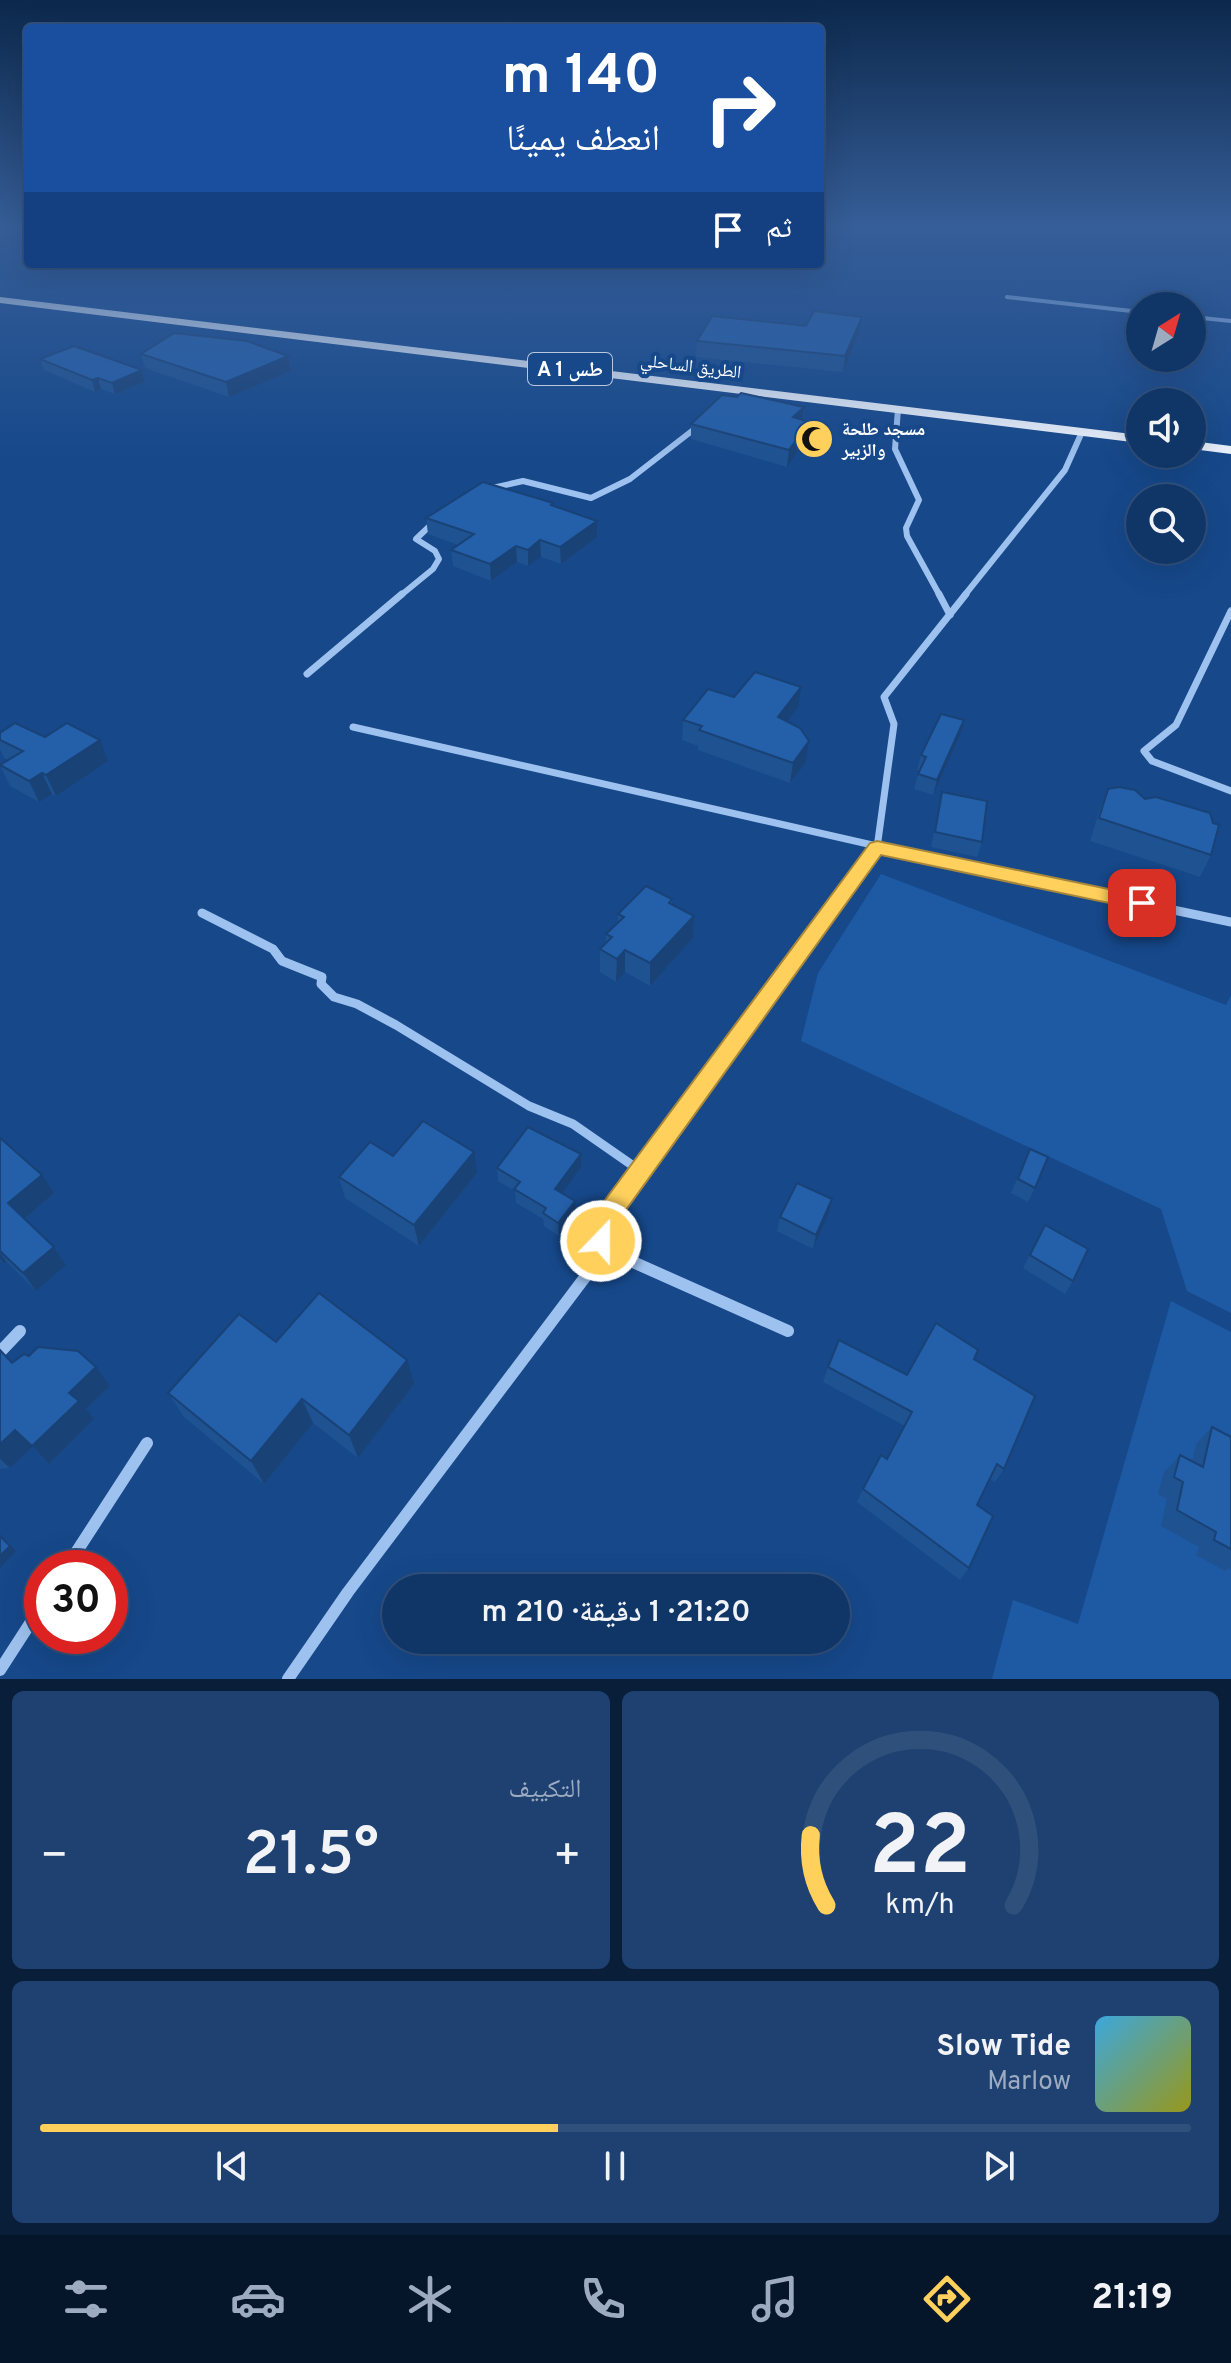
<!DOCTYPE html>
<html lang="ar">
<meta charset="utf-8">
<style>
:root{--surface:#103668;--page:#1e4171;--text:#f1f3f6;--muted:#9cabc0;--line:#30507c;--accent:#ffd05c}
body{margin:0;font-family:Overpass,"Noto Naskh Arabic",sans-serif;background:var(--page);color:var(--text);direction:rtl;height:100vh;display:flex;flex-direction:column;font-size:30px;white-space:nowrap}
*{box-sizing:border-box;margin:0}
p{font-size:26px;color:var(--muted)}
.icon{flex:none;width:44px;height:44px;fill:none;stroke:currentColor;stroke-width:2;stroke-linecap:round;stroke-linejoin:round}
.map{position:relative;height:1679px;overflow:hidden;direction:ltr}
.details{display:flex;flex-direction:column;gap:12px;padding:12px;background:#091e39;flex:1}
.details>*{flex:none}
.hud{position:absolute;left:24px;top:24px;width:800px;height:244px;border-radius:8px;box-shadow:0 8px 32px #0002,0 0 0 2px var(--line);direction:rtl;background:#1a4fa0;color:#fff;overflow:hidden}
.needle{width:52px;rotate:37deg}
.controls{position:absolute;left:1126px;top:292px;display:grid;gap:16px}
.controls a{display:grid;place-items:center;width:80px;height:80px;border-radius:50%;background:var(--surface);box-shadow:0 8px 32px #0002,0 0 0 2px var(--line);font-size:40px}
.speed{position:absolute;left:24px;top:1550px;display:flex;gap:16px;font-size:40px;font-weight:700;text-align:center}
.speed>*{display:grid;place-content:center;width:104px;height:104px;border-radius:50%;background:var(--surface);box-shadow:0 8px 32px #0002,0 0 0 2px var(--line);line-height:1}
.speed .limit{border:12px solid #d22;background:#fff;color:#111}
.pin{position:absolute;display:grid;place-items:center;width:68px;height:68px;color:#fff;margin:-34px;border-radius:16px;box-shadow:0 4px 12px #0006}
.me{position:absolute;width:88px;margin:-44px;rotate:22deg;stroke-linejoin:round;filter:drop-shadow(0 0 6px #0008)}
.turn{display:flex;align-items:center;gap:28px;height:168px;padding:0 32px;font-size:36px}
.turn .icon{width:104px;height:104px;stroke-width:2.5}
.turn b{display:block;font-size:56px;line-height:68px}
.then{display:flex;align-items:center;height:76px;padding:0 32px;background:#0003;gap:16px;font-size:30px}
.big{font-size:60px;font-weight:600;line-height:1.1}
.details .tile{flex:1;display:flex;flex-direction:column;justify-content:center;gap:12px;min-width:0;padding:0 28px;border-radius:12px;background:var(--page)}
.details .dial{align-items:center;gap:0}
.dial svg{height:208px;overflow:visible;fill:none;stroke:var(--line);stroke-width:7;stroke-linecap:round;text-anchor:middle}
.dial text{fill:var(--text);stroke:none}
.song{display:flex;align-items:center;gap:24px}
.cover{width:96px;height:96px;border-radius:12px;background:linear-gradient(135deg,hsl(200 70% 55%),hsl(60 70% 35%))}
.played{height:8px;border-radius:4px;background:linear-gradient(90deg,var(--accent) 45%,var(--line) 45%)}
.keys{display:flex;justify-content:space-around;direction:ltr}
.heat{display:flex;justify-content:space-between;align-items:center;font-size:44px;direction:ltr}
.details .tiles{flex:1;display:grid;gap:12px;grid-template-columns:1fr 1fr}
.tile:last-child{grid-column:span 2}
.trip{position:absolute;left:382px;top:1574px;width:468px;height:80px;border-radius:40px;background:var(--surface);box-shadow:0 8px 32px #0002,0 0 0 2px var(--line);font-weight:600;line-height:80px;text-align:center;direction:rtl}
.menu{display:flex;height:128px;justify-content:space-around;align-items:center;background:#06162a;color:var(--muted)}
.menu .icon{width:56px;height:56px}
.menu .on{color:var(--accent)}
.menu b{font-size:36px;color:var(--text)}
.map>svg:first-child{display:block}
.green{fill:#1e5aa3}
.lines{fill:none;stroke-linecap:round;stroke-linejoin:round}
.minor-far4{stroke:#9ec2ef;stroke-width:4}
.minor-far3{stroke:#9ec2ef;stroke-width:6}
.minor-far2{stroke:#9ec2ef;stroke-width:7}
.minor-far1{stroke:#9ec2ef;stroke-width:9}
.minor{stroke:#9ec2ef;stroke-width:12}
.trunk{fill:#f2f7ff;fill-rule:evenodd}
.wall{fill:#1f5291}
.shaded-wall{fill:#194276}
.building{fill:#245fa9;stroke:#194276;stroke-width:2}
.route{fill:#ffd05c;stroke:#a6873c;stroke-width:2}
.labels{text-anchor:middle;stroke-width:8;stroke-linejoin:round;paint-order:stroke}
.far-street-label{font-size:18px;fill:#fff;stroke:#16488a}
.far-poi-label{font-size:18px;font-weight:bold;fill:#fff;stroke:#16488a;text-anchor:start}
.shield{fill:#16488a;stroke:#b9c8dc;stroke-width:2}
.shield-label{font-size:20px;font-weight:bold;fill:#fff}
</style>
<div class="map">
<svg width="1231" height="1679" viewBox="0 0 1231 1679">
<rect width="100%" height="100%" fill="#16488a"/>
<g class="green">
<polygon points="881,874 1226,1005 1231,995 1231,1313 1187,1291 1161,1209 801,1041 818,973"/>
<polygon points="1171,1301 1231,1332 1231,1679 992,1679 1013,1600 1078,1624"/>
</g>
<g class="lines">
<g class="minor-far4">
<polyline points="1007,297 1140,312"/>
<polyline points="1192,317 1231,321"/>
</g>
<g class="minor-far3">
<polyline points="898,409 895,449 919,500 906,528 907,536 940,596"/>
<polyline points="488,489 523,481 591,498 630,479 697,427"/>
<polyline points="400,596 433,569 439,559 435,551 416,539 436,520"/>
<polyline points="964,596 1065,470 1082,432"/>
</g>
<g class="minor-far2">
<polyline points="939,594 950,615"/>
<polyline points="1231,611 1176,725 1144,751 1152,761 1231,791"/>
<polyline points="307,674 402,594"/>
<polyline points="353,727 969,867"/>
<polyline points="863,867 877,848 894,724 884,697 966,594"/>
</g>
<g class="minor-far1">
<polyline points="959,865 1231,922"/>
<polyline points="202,913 273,949 282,961 322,977 321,984 334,997 357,1004 396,1025 529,1106 573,1124 642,1172"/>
<polyline points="606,1220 864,865"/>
</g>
<g class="minor">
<polyline points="607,1218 601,1227 604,1245 615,1254 788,1331"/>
<polyline points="0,1352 20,1331"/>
<polyline points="66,1568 147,1443"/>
<polyline points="0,1670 42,1605"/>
<polyline points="288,1679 348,1592 607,1248"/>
</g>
<g class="trunk">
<polygon points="0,297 1140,435 1140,443 0,303"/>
<polygon points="1192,441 1231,446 1231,454 1192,449"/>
</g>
</g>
<g class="wall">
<polygon points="998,228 1018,228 1016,240 996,238"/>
<polygon points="1183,228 1212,228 1210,234 1183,231"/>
<polygon points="859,333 843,372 696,357 697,341"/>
<polygon points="141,354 288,356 291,371 229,397 145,368"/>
<polygon points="40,359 142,370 145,382 115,394 101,389 95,392 44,370"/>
<polygon points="804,407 803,420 807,438 787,467 691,439 691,424"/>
<polygon points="553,503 553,506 597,537 561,564 541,557 528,566 517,562 491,581 453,566 451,550 458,545 428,534 426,518"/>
<polygon points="734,697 798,707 787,721 809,741 806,762 790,783 698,750 698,746 682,740 683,720"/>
<polygon points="0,733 45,737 108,761 56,796 52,794 39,802 10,786 0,765 9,760 4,758 0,749"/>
<polygon points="960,735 933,795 914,789 919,771 917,770 921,755"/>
<polygon points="1108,789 1145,799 1211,855 1200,877 1090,841 1099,811"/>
<polygon points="942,792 982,842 977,857 931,847"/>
<polygon points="672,899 672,904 694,916 693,938 650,986 625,972 616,982 600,972 600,949 606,942 606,934 618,922 618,914"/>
<polygon points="0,1138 54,1193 25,1219 54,1247 66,1265 36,1291 6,1261 4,1264 0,1261"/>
<polygon points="1030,1149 1035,1188 1028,1202 1011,1193"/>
<polygon points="581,1154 581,1167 562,1193 576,1214 559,1236 544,1226 543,1219 516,1203 515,1191 498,1181 497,1168"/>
<polygon points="393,1156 477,1173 419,1246 345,1198 339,1177"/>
<polygon points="832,1199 829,1213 813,1249 777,1231 780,1217"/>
<polygon points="1045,1225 1073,1281 1065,1294 1023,1268"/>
<polygon points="276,1342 414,1384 358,1458 313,1423 264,1484 184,1417 168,1393"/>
<polygon points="0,1350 12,1363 29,1356 96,1367 110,1386 86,1409 94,1419 49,1464 32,1447 10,1468 0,1469"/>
<polygon points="974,1359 1004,1469 995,1482 990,1479 977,1505 969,1568 960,1580 857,1502 863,1489 887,1459 905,1426 823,1382 828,1367 907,1375"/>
<polygon points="1212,1427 1231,1437 1231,1569 1229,1568 1225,1571 1196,1555 1199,1547 1161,1526 1167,1499 1158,1494 1164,1472 1180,1455 1192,1461 1196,1444"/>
</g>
<g class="shaded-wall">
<polygon points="7,237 10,248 0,248 0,238"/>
<polygon points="862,317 859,333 843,372 845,356"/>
<polygon points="288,356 291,371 229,397 226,382"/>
<polygon points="142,370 145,382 115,394 112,383"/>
<polygon points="98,378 101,389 95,392 92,380"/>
<polygon points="804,407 802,423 793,417"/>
<polygon points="809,422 807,438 787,467 789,450"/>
<polygon points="597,521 597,537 561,564 560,547"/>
<polygon points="540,540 541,557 528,566 528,550"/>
<polygon points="516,546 517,562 491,581 490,564"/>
<polygon points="801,687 798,707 775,737 778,717"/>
<polygon points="964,720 960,735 933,795 937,780"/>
<polygon points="100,740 108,761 56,796 46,775"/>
<polygon points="809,741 806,762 790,783 793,763"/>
<polygon points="42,773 52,794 39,802 29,781"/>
<polygon points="694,916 693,938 650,986 650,963"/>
<polygon points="625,950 625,972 616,982 617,959"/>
<polygon points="474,1152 477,1173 419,1246 414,1225"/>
<polygon points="581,1154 581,1167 556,1202 555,1189"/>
<polygon points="42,1175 54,1193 21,1222 8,1203"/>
<polygon points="832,1199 829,1213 813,1249 816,1235"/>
<polygon points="575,1201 576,1214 559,1236 558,1223"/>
<polygon points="54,1247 66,1265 36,1291 23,1273"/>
<polygon points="0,1253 6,1261 4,1264 0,1259"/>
<polygon points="407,1360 414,1384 358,1458 349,1435"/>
<polygon points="96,1367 110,1386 86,1409 94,1419 49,1464 32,1446 69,1393"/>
<polygon points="302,1399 313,1423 264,1484 251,1461"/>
<polygon points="15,1430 32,1447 10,1468 0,1459 0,1444"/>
<polygon points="0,1536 16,1551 0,1568"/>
</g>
<g class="building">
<polygon points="998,228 1018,228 1017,232 997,231"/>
<polygon points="0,229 7,237 0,238"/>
<polygon points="814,311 862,317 845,356 697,341 712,316 806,326"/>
<polygon points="174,333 247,341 288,356 226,382 141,354"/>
<polygon points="74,346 142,370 112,383 98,378 92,380 40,359"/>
<polygon points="741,393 804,407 793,417 809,422 789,450 691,424 722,395 737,397"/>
<polygon points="483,482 553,503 551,505 597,521 560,547 540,540 528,550 516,546 490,564 451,550 474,534 426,518"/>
<polygon points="755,672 801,687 778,717 800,728 809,741 793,763 699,730 702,726 683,720 708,689 734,697"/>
<polygon points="941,714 964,720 937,780 918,774 926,757 921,755"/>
<polygon points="15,723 45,737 67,723 100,740 46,775 42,773 29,781 0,765 23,751 0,740 0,733"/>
<polygon points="1119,787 1135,790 1145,799 1156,797 1210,813 1213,823 1219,825 1211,855 1099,818 1108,789"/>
<polygon points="942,792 987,801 982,842 935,832"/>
<polygon points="646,886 672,899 669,903 694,916 650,963 625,950 617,959 600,949 612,937 606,934 624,917 618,914"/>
<polygon points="423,1121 474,1152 414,1225 339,1177 370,1142 393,1156"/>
<polygon points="528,1127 581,1154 555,1189 575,1201 558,1223 543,1213 546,1208 514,1189 520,1182 497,1168"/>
<polygon points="0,1138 42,1175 8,1203 54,1247 23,1273 0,1251"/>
<polygon points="1030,1149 1048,1157 1035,1188 1018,1179"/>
<polygon points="797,1183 832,1199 816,1235 780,1217"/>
<polygon points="1045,1225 1088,1249 1073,1281 1030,1255"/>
<polygon points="319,1293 407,1360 349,1435 302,1399 251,1461 168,1393 239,1314 276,1342"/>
<polygon points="936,1323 978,1350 974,1359 1035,1396 1004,1469 997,1464 977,1505 993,1516 969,1568 863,1489 881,1455 887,1459 912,1412 828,1367 839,1340 907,1375"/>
<polygon points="38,1347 78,1351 96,1367 69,1393 79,1401 32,1446 15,1430 0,1444 0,1350 12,1363 24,1354 29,1356"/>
<polygon points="1212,1427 1231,1437 1231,1549 1214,1540 1216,1532 1177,1510 1183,1482 1174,1477 1180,1455 1203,1467"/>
<polygon points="0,1536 10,1546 0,1556"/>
</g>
<linearGradient id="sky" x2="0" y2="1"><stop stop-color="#0c284c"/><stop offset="0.49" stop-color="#365e98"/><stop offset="1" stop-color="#365e98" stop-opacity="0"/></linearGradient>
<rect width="1231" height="463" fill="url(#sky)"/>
<polygon class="route" points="877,841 1142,896 1152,903 1142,910 881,855 616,1224 610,1249 601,1252 593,1249 589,1227 599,1208 870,843"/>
<defs>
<symbol id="mosque-disc" viewBox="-11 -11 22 22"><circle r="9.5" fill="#ffd05c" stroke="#16488a"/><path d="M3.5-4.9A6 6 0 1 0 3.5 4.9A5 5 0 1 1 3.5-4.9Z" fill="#111"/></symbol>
</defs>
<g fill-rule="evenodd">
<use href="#mosque-disc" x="792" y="417" width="44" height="44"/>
</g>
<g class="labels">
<g class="far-street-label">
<text transform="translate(691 366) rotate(7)" y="6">الطريق الساحلي</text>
</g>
<g class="far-poi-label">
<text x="842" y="435">مسجد طلحة<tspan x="842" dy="21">والزبير</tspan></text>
</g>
<rect class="shield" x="528" y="353" width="84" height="32" rx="6"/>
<g class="shield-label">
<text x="570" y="376">A 1 طس</text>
</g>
</g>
</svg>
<div class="controls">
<a><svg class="needle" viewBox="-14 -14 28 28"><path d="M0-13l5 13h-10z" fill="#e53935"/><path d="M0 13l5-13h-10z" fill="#9cabc0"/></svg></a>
<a><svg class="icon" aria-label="sound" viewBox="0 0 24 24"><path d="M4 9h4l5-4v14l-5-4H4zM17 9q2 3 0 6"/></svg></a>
<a><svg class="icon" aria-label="search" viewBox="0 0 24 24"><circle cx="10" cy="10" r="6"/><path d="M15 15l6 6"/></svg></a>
</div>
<div class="speed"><div class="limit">30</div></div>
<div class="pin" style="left:1142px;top:903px;background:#d93025"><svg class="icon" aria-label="arrive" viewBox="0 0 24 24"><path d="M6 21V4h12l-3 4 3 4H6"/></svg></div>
<svg class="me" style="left:601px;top:1241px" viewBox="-20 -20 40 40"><circle r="17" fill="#ffd05c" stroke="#fff" stroke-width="3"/><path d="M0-11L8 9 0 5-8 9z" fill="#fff"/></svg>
<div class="trip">21:20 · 1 دقيقة · 210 m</div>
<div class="hud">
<div class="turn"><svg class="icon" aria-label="right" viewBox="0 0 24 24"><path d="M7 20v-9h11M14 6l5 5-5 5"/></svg><div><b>140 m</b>انعطف يمينًا</div></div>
<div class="then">ثم<svg class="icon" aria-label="arrive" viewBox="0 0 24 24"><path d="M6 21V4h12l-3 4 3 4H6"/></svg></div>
</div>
</div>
<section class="details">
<div class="tiles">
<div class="tile dial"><svg viewBox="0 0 100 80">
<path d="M14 69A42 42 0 1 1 86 69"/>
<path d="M14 69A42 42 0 0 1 8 42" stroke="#ffd05c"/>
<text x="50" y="56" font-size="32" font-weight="700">22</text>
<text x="50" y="72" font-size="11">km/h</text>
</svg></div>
<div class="tile"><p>التكييف</p>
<div class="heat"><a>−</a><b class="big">21.5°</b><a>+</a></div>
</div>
<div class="tile">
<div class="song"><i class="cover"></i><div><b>Slow Tide</b><p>Marlow</p></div></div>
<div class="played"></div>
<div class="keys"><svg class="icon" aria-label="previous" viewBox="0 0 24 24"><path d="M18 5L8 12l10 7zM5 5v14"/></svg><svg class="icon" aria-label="pause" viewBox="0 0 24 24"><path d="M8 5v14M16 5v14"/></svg><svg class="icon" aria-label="next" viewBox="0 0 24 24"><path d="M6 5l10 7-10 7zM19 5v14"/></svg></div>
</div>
</div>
</section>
<nav class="menu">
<b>21:19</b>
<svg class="icon on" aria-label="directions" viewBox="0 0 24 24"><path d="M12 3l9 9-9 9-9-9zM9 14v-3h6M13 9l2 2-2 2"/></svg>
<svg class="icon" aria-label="music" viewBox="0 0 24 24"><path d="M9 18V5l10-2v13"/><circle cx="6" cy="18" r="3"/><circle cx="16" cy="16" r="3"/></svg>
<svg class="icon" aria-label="phone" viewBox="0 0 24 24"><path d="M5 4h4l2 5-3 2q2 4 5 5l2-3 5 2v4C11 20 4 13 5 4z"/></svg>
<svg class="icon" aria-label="climate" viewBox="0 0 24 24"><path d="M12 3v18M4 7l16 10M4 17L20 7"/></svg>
<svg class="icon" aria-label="car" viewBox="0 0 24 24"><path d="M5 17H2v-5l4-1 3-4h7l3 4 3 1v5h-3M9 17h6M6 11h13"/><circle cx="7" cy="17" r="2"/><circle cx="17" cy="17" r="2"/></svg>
<svg class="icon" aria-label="filters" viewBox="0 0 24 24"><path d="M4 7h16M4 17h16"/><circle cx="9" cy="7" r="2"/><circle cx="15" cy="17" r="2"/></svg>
</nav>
